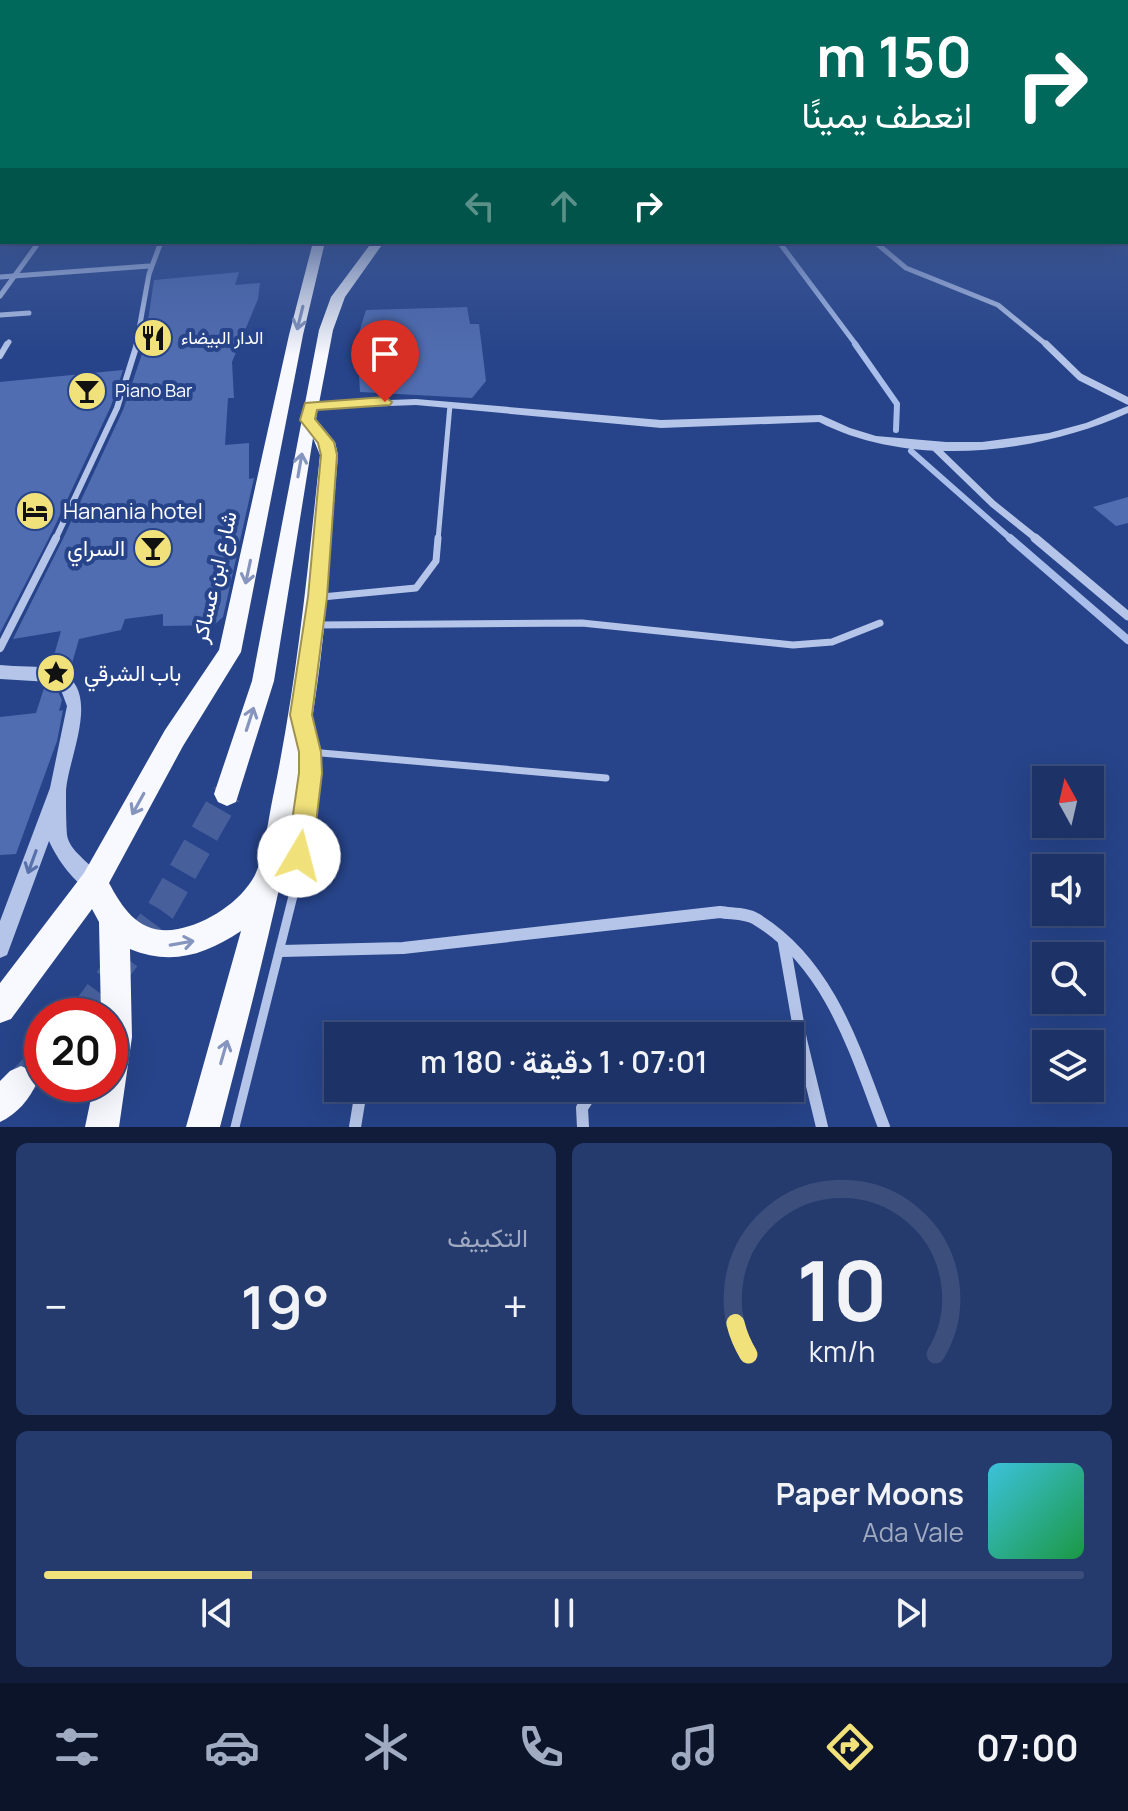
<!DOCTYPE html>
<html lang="ar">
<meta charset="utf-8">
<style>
:root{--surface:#1d3368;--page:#253b6e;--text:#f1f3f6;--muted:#a0aac0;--line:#3b4e7c;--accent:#f1e17b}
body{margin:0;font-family:Manrope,Vazirmatn,sans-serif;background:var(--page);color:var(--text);direction:rtl;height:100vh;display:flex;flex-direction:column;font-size:30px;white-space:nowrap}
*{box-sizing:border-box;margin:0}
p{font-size:26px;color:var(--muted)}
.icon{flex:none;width:44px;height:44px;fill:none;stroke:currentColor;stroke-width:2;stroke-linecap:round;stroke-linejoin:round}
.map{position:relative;height:1127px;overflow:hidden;direction:ltr}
.panel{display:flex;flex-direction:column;gap:16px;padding:16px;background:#101c39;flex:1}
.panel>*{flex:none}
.top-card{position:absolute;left:0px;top:0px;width:1128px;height:244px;box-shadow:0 8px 32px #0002,0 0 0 2px var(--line);direction:rtl;background:#00695c;color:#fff;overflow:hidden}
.needle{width:52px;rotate:352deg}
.fabs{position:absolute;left:1032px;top:766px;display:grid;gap:16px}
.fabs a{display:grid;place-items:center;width:72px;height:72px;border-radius:0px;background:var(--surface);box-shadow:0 8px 32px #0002,0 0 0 2px var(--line);font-size:40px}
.speed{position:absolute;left:24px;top:998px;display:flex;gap:16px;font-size:40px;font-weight:700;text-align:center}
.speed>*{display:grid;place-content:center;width:104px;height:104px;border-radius:50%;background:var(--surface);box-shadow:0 8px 32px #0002,0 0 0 2px var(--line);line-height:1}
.speed .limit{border:12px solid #d22;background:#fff;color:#111}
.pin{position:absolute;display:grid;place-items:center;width:68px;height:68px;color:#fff;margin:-82px -34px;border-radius:50% 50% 50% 0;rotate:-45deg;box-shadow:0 0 8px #0007}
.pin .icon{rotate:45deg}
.me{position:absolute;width:88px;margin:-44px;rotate:8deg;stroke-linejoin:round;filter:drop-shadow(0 0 6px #0008)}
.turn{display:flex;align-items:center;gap:28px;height:168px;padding:0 24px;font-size:36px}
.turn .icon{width:104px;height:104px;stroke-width:2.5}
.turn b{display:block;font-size:56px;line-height:68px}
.lanes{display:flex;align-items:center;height:76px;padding:0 24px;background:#0003;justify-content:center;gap:40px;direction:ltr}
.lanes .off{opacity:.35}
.big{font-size:60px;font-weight:600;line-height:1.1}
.panel .card{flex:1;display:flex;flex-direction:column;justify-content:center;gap:12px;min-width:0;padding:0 28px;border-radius:12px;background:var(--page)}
.panel .dial{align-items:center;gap:0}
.dial svg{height:208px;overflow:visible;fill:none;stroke:var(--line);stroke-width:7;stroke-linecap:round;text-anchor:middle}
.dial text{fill:var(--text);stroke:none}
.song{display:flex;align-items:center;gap:24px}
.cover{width:96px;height:96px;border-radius:12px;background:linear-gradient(135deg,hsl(190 70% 55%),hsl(140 70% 35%))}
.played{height:8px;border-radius:4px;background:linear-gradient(90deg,var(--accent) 20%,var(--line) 20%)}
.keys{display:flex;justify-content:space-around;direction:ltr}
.heat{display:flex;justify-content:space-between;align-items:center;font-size:44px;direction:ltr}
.panel .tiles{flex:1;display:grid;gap:16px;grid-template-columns:1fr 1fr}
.card:last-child{grid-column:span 2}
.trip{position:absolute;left:324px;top:1022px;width:480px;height:80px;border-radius:0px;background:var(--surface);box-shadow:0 8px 32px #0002,0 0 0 2px var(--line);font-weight:600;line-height:80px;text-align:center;direction:rtl}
.menu{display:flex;height:128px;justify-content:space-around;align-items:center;background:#0c142a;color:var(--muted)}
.menu .icon{width:56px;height:56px}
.menu .active{color:var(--accent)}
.menu b{font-size:36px;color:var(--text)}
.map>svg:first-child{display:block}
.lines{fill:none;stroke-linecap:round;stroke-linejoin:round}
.stream-far2{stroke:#a9beea;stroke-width:5}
.stream-far1{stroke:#a9beea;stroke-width:6}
.stream{stroke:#a9beea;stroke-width:8}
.building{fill:#506db1}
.primary-tunnel{stroke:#47609c;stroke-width:29;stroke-dasharray:29 15;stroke-linecap:butt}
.service-far2{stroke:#b5c5e9;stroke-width:5}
.service-far1{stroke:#b5c5e9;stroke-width:7}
.service{stroke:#b5c5e9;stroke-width:9}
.pedestrian-far2{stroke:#b5c5e9;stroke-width:5}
.pedestrian-far1{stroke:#b5c5e9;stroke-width:6}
.pedestrian{stroke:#b5c5e9;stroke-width:8}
.minor-far3{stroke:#b5c5e9;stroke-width:5}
.minor-far2{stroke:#b5c5e9;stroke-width:7}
.minor-far1{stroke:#b5c5e9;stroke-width:9}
.minor{stroke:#b5c5e9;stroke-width:12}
.tertiary{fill:#b5c5e9;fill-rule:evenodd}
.primary{fill:#f8f9fe;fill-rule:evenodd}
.oneway{stroke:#8595be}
.oneway2{stroke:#5971ab}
.route{fill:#f1e17b;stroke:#9d9250;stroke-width:2}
.labels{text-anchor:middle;stroke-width:8;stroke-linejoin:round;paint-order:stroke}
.far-poi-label{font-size:18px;fill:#fff;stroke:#27448a;text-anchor:start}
.poi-label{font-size:22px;fill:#fff;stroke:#27448a;text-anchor:start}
.street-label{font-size:22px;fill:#fff;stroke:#27448a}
</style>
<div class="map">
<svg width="1128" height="1127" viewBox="0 0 1128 1127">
<rect width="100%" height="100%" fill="#27448a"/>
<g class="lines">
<polyline class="stream-far2" points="779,242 857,346"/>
<g class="stream-far1">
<polyline points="855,344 897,404 896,430"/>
<polyline points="911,451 1012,540"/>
</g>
<polyline class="stream" points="1010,538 1128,640"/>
</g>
<g class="building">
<polygon points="239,272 235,285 260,283 258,299 232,362 234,398 228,398 225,445 249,443 249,479 254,478 223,617 214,625 163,626 163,614 125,619 121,630 79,639 69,674 51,666 61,631 13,639 62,541 123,410 144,348 154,280"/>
<polygon points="467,307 470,324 479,324 486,381 472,398 360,392 357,339 366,310"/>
<polygon points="123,370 111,406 52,532 0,633 0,382"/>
<polygon points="1128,497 1128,523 1116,526 1093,507"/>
<polygon points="45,685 58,692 62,700 59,711 63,710 57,741 16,854 0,855 0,717 36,713"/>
</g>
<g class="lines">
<g class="primary-tunnel">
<polyline points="82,1016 161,910 227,794"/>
<polyline points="21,1082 42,1060"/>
</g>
<polyline class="service-far2" points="438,540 450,405"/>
<g class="service-far1">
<polyline points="322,597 416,588 436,561 438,538"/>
<polyline points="317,625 582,623 793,645 832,642 880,623"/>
<polyline points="307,735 310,773 307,794"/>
<polyline points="310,752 606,778"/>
</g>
<polyline class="service" points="235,1127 296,884 308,792"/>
<g class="pedestrian-far2">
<polyline points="0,277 149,266"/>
<polyline points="0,296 39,242"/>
<polyline points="0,315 29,313"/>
<polyline points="6,346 9,342"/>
<polyline points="136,346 149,274 161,242"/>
</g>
<g class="pedestrian-far1">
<polyline points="0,356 7,344"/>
<polyline points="55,540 117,408 137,344"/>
</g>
<polyline class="pedestrian" points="0,648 56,538"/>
<polyline class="minor-far3" points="875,242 906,268 998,305 1048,346"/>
<g class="minor-far2">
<polyline points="1046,344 1080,377 1128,401"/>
<polyline points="933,446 993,504 1038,540"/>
</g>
<polyline class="minor-far1" points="1035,538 1128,616"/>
<g class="minor">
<polyline points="784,943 801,1040 822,1127"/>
<path d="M281 951 403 948 720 912C731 914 747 913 756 919 830 964 855 1051 884 1127"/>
<polyline points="355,1127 361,1091"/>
<polyline points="583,1127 582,1108 595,1088"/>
</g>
<g class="tertiary">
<path d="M416 399 661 420 821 415 850 428 876 436 946 442H982L1049 433 1086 423 1128 406V413C1037 454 911 469 819 422L661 428 416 405 311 409 305 406 311 403Z"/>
<path d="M0 665C17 667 39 665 55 670 106 686 67 758 66 792 66 805 66 822 67 835 70 854 96 865 104 883L101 890 94 893C75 885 57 859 49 841L7 955 0 958V921L50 788 67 706 61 690 50 682 0 679Z"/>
</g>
<g class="primary">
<path d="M313 242H325L303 335 241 652 183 746 109 883C124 911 141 936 178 929 206 924 241 902 255 875 264 857 269 814 274 792 297 681 308 568 320 455L313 438 274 681 236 802 227 806 218 802 214 794 252 681 319 330 331 297 372 242H384L345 297 333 330 316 419 335 442 338 455C331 532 328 610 317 686 296 835 258 981 220 1127H186L241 931C205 955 171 966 130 949L132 1037 119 1127H85L94 1084H110V1016H101L99 922 92 909 11 1019 0 1023V983L84 873 165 730 219 650 289 335Z"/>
<path d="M21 1066 32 1071 37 1082C30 1099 17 1114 0 1122V1081L10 1071Z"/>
</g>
</g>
<defs><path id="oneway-shaft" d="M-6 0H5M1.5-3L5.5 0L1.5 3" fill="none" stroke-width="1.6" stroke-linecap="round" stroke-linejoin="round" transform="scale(2)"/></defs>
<g class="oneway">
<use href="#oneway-shaft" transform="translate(300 318) rotate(104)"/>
<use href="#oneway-shaft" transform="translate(300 465) rotate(-80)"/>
<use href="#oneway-shaft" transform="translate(248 572) rotate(102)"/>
<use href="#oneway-shaft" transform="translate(250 719) rotate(-72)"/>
<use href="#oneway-shaft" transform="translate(138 804) rotate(119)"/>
<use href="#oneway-shaft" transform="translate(182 943) rotate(-10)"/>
<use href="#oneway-shaft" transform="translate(224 1052) rotate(-74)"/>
</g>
<use class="oneway2" href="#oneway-shaft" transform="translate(32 862) rotate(110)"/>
<linearGradient id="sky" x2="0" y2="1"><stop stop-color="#15254c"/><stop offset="0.56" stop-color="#415c98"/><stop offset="1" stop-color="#415c98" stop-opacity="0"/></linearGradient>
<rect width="1128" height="356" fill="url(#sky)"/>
<polygon class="route" points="385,397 392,402 390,405 317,410 315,419 334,442 337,455 327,597 312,715 321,752 322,773 312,856 308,865 299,869 291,865 287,856 299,773 299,752 290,715 308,597 321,455 318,443 300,420 305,403"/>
<defs>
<symbol id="restaurant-disc" viewBox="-11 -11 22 22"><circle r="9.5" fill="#f1e17b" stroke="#27448a"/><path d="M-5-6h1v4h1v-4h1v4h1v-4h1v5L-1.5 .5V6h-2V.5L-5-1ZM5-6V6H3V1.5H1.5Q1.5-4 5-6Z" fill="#111"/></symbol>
<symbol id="bar-disc" viewBox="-11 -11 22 22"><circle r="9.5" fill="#f1e17b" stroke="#27448a"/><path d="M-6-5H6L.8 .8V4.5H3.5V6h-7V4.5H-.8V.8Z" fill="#111"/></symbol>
<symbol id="hotel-disc" viewBox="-11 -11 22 22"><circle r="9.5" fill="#f1e17b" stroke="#27448a"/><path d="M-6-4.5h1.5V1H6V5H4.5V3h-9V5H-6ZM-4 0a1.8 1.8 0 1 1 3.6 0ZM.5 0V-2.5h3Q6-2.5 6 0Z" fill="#111"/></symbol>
<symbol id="sight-disc" viewBox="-11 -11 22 22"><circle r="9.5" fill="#f1e17b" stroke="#27448a"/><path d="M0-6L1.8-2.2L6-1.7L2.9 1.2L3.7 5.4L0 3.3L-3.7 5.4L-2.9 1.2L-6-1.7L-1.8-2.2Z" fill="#111"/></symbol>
</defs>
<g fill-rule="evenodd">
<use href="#restaurant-disc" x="131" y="316" width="44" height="44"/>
<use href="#bar-disc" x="65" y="369" width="44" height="44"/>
<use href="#hotel-disc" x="13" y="489" width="44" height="44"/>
<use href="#bar-disc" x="131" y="526" width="44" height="44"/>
<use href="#sight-disc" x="34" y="651" width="44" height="44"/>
</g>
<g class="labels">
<g class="far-poi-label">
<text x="181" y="344">الدار البيضاء</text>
<text x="115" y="397">Piano Bar</text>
</g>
<g class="poi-label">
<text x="63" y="519">Hanania hotel</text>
<text x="125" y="556" text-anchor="end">السراي</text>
<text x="84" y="681">باب الشرقي</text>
</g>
<g class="street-label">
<text transform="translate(214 577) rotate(-77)" y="8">شارع ابن عساكر</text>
</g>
</g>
</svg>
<div class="fabs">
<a><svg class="needle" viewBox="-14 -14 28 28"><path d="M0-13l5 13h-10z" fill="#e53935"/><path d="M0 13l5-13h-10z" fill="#a0aac0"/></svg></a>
<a><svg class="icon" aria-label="sound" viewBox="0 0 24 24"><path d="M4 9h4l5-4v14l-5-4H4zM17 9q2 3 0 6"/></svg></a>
<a><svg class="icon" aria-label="search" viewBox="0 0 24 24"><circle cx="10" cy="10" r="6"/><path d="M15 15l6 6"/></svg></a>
<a><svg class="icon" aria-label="layers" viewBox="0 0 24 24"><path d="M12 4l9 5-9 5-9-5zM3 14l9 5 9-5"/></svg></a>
</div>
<div class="speed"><div class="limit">20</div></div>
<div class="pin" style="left:385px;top:402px;background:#d93025"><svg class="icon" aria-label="arrive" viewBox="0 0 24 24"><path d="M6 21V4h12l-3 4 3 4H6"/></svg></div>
<svg class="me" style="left:299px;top:856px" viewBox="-20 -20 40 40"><circle r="19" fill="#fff"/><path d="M0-13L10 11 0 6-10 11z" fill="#f1e17b"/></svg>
<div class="trip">07:01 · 1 دقيقة · 180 m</div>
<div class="top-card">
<div class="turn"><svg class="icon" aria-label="right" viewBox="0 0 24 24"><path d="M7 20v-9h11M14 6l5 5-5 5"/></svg><div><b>150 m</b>انعطف يمينًا</div></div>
<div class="lanes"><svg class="icon off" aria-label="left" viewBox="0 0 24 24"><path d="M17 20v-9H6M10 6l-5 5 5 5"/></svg><svg class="icon off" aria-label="ahead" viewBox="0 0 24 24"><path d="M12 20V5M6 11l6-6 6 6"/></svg><svg class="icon" aria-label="right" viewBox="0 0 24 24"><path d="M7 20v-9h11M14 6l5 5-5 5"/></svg></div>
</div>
</div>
<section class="panel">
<div class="tiles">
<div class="card dial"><svg viewBox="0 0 100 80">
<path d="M14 69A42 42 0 1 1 86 69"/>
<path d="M14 69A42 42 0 0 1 9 57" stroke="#f1e17b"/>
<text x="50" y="56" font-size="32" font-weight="700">10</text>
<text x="50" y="72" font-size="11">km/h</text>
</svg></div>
<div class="card"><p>التكييف</p>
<div class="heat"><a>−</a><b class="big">19°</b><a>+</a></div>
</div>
<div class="card">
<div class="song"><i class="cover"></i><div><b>Paper Moons</b><p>Ada Vale</p></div></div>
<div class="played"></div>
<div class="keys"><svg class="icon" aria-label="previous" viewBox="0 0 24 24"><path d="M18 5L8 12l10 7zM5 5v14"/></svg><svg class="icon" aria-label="pause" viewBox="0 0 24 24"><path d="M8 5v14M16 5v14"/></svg><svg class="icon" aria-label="next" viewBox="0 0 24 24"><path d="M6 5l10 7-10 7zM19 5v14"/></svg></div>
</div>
</div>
</section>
<nav class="menu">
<b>07:00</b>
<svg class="icon active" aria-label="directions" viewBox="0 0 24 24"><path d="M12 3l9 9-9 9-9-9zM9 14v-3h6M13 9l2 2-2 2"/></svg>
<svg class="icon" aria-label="music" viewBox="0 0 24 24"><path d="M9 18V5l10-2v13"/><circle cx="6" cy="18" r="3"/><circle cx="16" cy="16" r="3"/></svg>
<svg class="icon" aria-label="phone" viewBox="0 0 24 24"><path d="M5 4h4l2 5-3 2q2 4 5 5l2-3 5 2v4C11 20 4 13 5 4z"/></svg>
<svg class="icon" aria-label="climate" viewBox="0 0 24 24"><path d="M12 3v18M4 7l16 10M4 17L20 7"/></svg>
<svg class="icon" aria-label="car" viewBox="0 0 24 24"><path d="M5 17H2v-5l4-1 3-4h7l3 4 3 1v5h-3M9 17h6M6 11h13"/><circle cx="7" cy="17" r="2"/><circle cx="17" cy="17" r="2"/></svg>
<svg class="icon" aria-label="filters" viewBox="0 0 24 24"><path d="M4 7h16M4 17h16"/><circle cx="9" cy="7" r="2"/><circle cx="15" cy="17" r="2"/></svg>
</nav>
